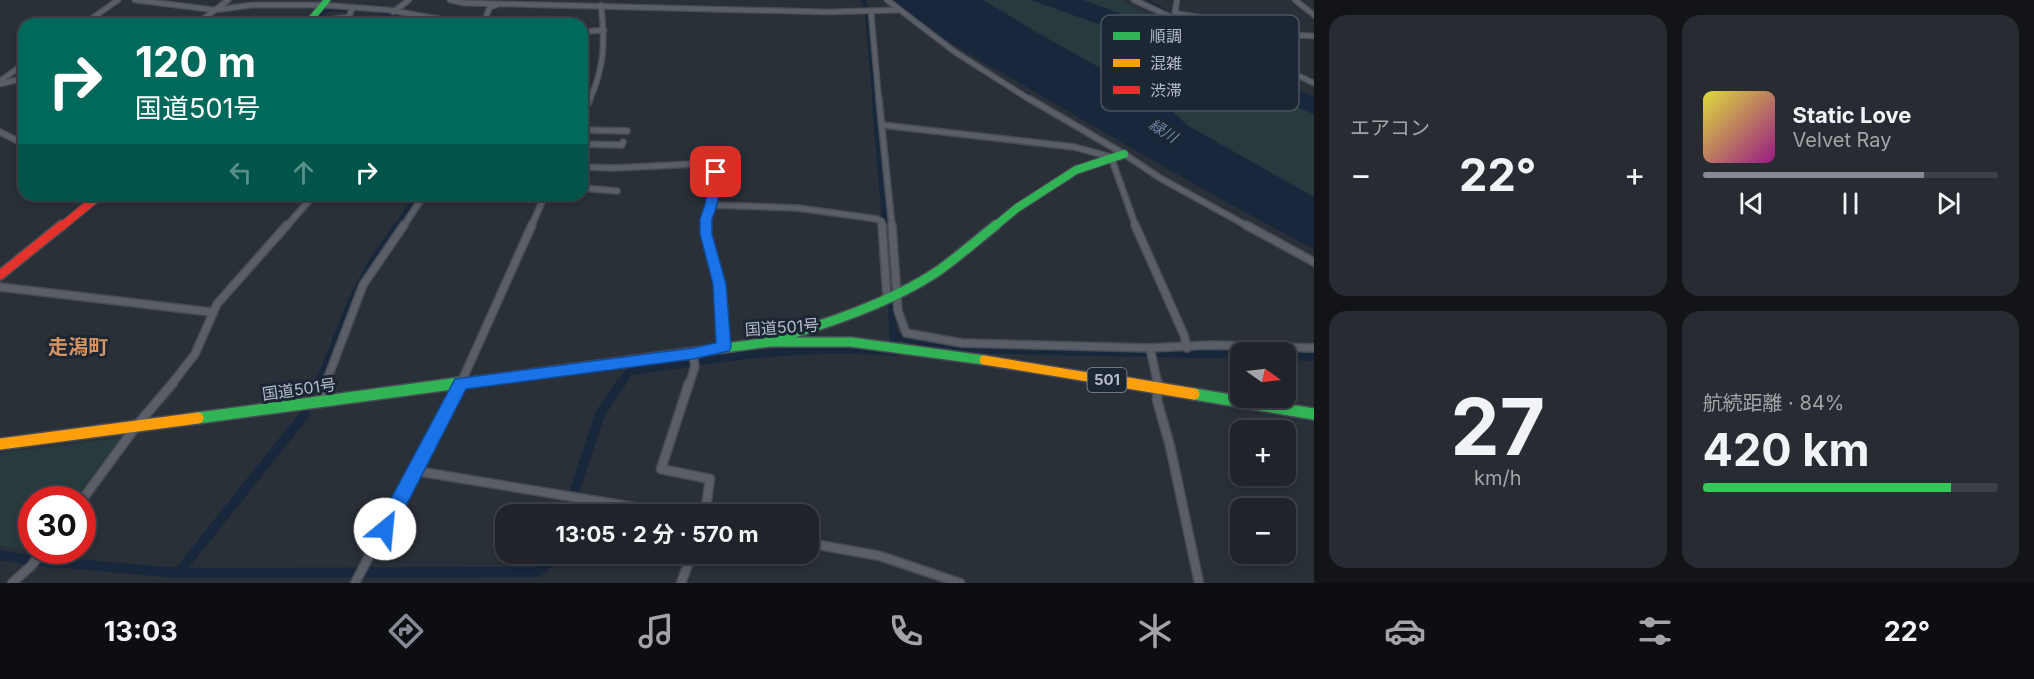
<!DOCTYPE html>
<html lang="ja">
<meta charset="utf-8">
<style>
:root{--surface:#20242a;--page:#282c32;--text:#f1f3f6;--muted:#a2a4a8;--line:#3d4147;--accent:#848b96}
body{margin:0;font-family:Inter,"Noto Sans JP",sans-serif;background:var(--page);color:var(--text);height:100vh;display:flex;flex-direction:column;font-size:22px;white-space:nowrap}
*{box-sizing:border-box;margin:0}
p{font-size:20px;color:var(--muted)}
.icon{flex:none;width:33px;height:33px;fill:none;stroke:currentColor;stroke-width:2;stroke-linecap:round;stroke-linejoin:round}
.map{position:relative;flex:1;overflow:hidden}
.drawer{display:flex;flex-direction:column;gap:15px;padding:15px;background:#121417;width:720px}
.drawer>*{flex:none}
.hud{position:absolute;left:18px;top:18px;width:570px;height:183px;border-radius:18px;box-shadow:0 3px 9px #0003,0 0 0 2px var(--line);background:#00695c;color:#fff;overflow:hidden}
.needle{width:39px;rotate:104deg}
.fabs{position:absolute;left:1230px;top:342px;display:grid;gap:12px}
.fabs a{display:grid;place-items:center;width:66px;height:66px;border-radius:12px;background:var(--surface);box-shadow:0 3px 9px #0003,0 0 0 2px var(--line);font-size:30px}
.speed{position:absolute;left:18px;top:486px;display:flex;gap:12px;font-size:30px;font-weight:700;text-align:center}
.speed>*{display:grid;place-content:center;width:78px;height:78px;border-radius:50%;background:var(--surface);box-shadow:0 3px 9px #0003,0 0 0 2px var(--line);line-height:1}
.speed .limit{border:9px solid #d22;background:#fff;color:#111}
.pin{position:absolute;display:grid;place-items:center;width:51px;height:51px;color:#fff;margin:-26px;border-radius:12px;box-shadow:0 3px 9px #0006}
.me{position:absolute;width:66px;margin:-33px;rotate:28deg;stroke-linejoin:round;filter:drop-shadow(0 0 4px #0008)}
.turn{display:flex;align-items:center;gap:21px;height:126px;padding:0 18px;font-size:27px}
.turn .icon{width:78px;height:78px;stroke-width:2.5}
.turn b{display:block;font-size:42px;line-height:51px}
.lanes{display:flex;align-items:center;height:57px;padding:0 18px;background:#0003;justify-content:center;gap:30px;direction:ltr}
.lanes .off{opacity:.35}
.big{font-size:45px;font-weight:700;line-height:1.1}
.drawer .tile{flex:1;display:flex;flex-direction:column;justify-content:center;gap:9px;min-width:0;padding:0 21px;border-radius:18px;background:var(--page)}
.drawer .dial{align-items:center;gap:0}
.dial b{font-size:78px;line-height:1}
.song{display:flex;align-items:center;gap:18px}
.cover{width:72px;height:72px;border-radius:9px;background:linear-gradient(135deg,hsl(60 70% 55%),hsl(310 70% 35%))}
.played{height:6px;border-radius:3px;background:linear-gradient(90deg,var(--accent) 75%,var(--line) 75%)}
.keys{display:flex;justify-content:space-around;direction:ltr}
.heat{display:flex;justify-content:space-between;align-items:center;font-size:33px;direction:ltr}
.charge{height:9px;border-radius:4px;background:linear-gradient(90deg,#34c759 84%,var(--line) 0)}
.drawer .tiles{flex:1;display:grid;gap:15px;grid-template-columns:repeat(2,1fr)}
.trip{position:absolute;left:495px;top:504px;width:324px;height:60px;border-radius:18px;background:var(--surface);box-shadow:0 3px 9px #0003,0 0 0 2px var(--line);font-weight:700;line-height:60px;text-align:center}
.dock{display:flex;height:96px;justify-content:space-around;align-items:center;background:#0d0e11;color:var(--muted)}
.dock .icon{width:42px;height:42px}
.dock .active{color:var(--accent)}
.dock b{font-size:27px;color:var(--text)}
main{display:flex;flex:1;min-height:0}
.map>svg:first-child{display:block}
.green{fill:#273a3e}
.water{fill:#19273c}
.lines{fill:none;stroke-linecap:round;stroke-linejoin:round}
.stream{stroke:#19273c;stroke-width:1.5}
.canal-far3{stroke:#19273c;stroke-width:5}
.canal-far2{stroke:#19273c;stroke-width:7}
.canal-far1{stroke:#19273c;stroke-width:8}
.canal{stroke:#19273c;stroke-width:10}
.street-far3-casing{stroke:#484c55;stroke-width:7}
.street-far2-casing{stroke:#484c55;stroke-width:8}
.street-far1-casing{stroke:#484c55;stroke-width:10}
.street-casing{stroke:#484c55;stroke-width:11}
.fast-far3-casing{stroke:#484c55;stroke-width:8}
.fast-far2-casing{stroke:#484c55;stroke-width:10}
.fast-far1-casing{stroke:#484c55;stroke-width:12}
.fast-casing{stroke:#484c55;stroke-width:14}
.slow-far1-casing{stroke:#484c55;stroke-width:12}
.slow-casing{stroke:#484c55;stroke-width:14}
.jam-far1-casing{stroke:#484c55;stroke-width:10}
.jam-casing{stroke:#484c55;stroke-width:12}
.street-far3{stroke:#5a5e66;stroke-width:4.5}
.street-far2{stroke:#5a5e66;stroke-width:5}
.street-far1{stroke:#5a5e66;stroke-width:7}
.street{stroke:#5a5e66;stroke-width:8}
.fast-far3{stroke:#30b455;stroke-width:6}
.fast-far2{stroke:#30b455;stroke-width:8}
.fast-far1{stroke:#30b455;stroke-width:9}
.fast{stroke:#30b455;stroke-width:11}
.slow-far1{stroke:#ff9f0a;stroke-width:9}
.slow{stroke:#ff9f0a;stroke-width:11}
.jam-far1{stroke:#e5322d;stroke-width:8}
.jam{stroke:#e5322d;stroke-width:9}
.route{fill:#1a73e8;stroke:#114b97;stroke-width:1.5}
.labels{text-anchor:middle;stroke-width:6;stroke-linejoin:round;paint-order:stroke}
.far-water-label{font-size:15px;font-style:italic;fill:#6d86a8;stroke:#1d2633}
.shield{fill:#1d2633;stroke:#878f9c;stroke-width:1.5}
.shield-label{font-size:15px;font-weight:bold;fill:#b4bcc9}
.street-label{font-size:16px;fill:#b4bcc9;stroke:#1d2633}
.quarter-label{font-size:20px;font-weight:bold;fill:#d59563;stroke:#1d2633}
.key{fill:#1d2633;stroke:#4a5360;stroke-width:1.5}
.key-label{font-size:16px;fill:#b4bcc9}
</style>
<main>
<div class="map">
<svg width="1314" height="583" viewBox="0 0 1314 583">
<rect width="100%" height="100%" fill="#2a3038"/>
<g class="green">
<polygon points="983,0 1031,0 1043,4 1101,25 1173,61 1314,114 1314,197 1188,126 1171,110"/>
<path d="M1083 0H1121L1138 10 1150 15 1158 14 1169 20C1139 24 1111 10 1083 0Z"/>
<polygon points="121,438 74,499 32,500 32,550 35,552 0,545 0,453"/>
</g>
<g class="water">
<path d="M894 0H983L1042 36 1133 86 1171 110 1188 126 1314 197V249C1223 202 1135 150 1047 99 998 70 936 39 894 0Z"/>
<polygon points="1031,0 1083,0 1133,18 1155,22 1169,20 1179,25 1166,28 1170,36 1203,51 1210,51 1254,74 1314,96 1314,114 1173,61 1101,25"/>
</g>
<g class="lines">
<g class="stream">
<polyline points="1148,0 1165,10"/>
<polyline points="1210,28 1224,33 1245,34"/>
</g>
<g class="canal-far3">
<polyline points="862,0 867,9 875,101"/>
<polyline points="379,11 417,17"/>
<polyline points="316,17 327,9 357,9"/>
</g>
<g class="canal-far2">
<polyline points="875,99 886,227"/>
<polyline points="397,227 419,195"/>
</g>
<g class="canal-far1">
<polyline points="886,225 892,288"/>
<polyline points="894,336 963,349 1240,355"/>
<polyline points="1286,356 1314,357"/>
<polyline points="318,385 352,301 370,266 398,225"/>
<path d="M620 385 629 372C718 358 804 344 894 352L892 304"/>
</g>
<g class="canal">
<polyline points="313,398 319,383"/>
<polyline points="567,514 600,414 621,383"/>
<polyline points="0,555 29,560 178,573 538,572 549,563 553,554"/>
<polyline points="178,573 305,414"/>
</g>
<defs>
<g id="street-far3">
<polyline points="135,0 215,10 252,5 323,5 388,10 445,20 444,24"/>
<polyline points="450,0 464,3 828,12 897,10"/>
<polyline points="887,0 955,52 1032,101"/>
<polyline points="1134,0 1314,83"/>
<polyline points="1177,0 1175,12 1179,14 1209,19 1246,33 1314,36"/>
<polyline points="1295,0 1314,15"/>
<polyline points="393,12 409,0"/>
<polyline points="871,12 879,101"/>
<polyline points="84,24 118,0"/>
<polyline points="197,24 228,0"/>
<polyline points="328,24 333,19 349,17 352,8"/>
<polyline points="382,24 391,23"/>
<polyline points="483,24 490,7 496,5"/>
<polyline points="582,32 604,30"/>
<polyline points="1215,35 1205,28 1220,25"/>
<polyline points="0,81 24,64"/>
<polyline points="0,84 24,78"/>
<path d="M589 101C605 67 605 42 601 5"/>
</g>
<g id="street-far2">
<polyline points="879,99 892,227"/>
<polyline points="1030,99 1124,154 1160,178 1249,227"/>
<polyline points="582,116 590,99"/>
<polyline points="882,125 1074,147 1111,157 1136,227"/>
<polyline points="582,130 627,131"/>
<polyline points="0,132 24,144"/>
<polyline points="582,144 622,145 623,142"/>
<polyline points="582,167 614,168 715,163 715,181 706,227"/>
<polyline points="582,188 617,191"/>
<polyline points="711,205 798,208 877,219 882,222 882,227"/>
<polyline points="286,227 314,195"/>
<polyline points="403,227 424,195"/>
<polyline points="531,227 545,195"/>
</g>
<g id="street-far1">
<polyline points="706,225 708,245 720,290 724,347"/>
<polyline points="882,225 887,297"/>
<polyline points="892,225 898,311 906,333 962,343 1150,348 1210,345 1314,348"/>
<polyline points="1135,225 1184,335 1187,348"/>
<polyline points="1246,225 1314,262"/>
<polyline points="0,287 211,312"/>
<polyline points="1150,348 1158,385"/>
<polyline points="171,385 195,354 217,304 287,225"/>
<polyline points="325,385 363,285 404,225"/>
<polyline points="460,385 532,225"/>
<polyline points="689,385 695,366 693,354"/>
</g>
<g id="street">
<polyline points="689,383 661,469 710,479 705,514"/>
<polyline points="1158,383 1157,400 1170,446 1199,583"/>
<polyline points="318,402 325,383"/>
<polyline points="416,471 676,514"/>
<polyline points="82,500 137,425 173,383"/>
<polyline points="808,543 880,556 960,583"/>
<polyline points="12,583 31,566 44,550"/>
<polyline points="355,583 461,383"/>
<polyline points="681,583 692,554"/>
</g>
<polyline id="fast-far3" points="307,24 327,0"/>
<polyline id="fast-far2" points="994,227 1017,208 1076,170 1124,154"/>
<g id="fast-far1">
<path d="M769 340C823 326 892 302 938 271 958 257 977 240 996 225"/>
<polyline points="448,385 770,342 851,342 984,360"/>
</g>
<g id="fast">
<polyline points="1194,394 1314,414"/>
<polyline points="198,418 459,383"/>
</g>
<polyline id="slow-far1" points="984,360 1137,385"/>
<g id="slow">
<polyline points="1128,383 1194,394"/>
<polyline points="0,444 198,418"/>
</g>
<polyline id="jam-far1" points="61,227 100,195"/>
<polyline id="jam" points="0,275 62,225"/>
</defs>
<use href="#street-far3" class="street-far3-casing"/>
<use href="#street-far2" class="street-far2-casing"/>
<use href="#street-far1" class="street-far1-casing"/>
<use href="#street" class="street-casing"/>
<use href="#fast-far3" class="fast-far3-casing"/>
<use href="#fast-far2" class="fast-far2-casing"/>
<use href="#fast-far1" class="fast-far1-casing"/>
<use href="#fast" class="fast-casing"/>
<use href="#slow-far1" class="slow-far1-casing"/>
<use href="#slow" class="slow-casing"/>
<use href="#jam-far1" class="jam-far1-casing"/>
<use href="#jam" class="jam-casing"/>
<use href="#street-far3" class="street-far3"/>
<use href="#street-far2" class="street-far2"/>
<use href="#street-far1" class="street-far1"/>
<use href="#street" class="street"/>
<use href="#fast-far3" class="fast-far3"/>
<use href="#fast-far2" class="fast-far2"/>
<use href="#fast-far1" class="fast-far1"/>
<use href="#fast" class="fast"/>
<use href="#slow-far1" class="slow-far1"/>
<use href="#slow" class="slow"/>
<use href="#jam-far1" class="jam-far1"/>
<use href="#jam" class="jam"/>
</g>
<polygon class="route" points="716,169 722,172 717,205 712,219 712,234 726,284 731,347 729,351 693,359 466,389 391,535 385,537 378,535 375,529 378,523 455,379 693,348 716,343 713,284 700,234 700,219 705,205 710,172"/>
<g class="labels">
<g class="far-water-label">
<text transform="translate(1163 131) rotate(32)" y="5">緑川</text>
</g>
<rect class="shield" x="1087.5" y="368" width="39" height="24" rx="4.5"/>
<g class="shield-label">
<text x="1107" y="385">501</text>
</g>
<g class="street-label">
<text transform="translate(782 327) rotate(-4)" y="6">国道501号</text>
<text transform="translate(299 389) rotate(-8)" y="6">国道501号</text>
</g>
<g class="quarter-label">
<text x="78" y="354">走潟町</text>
</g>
</g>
<rect x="1101" y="15" width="198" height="96" rx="9" class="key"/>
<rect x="1113" y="32" width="27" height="8" fill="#30b455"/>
<rect x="1113" y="59" width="27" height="8" fill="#ff9f0a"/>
<rect x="1113" y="86" width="27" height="8" fill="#e5322d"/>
<g class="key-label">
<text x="1150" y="42">順調</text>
<text x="1150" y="69">混雑</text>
<text x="1150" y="96">渋滞</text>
</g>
</svg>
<div class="fabs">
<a><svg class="needle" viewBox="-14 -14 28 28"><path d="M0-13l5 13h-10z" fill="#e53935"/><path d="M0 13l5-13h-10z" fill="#a2a4a8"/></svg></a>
<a>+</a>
<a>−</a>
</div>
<div class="speed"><div class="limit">30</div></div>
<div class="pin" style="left:716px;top:172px;background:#d93025"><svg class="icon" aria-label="arrive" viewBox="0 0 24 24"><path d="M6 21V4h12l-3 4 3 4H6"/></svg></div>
<svg class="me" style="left:385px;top:529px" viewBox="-20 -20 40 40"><circle r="19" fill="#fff"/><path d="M0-13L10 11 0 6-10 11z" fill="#1a73e8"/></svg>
<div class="trip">13:05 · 2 分 · 570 m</div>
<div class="hud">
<div class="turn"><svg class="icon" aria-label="right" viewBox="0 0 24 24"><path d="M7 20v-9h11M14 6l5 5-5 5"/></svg><div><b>120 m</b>国道501号</div></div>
<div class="lanes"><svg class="icon off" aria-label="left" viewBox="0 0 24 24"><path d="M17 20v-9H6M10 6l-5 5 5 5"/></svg><svg class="icon off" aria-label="ahead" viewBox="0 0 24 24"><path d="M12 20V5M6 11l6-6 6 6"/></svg><svg class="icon" aria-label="right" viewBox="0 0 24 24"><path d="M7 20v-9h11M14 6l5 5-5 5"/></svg></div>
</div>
</div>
<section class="drawer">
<div class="tiles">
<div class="tile"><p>エアコン</p>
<div class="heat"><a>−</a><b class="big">22°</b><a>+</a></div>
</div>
<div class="tile">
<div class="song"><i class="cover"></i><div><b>Static Love</b><p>Velvet Ray</p></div></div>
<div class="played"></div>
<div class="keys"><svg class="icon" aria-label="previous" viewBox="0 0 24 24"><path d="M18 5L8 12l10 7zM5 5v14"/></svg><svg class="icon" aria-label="pause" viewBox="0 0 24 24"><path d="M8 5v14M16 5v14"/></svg><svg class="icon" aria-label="next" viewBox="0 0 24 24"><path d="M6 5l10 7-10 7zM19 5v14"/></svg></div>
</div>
<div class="tile dial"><b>27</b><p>km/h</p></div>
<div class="tile"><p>航続距離 · 84%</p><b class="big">420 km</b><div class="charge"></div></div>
</div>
</section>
</main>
<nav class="dock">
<b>13:03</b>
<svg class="icon active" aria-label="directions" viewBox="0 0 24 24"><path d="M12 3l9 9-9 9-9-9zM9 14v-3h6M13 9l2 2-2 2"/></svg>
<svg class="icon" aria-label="music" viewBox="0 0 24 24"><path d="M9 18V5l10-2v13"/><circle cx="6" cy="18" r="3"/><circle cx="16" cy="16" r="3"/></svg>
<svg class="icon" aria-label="phone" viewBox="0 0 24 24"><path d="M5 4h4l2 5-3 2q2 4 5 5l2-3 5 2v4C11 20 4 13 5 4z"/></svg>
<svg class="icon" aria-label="climate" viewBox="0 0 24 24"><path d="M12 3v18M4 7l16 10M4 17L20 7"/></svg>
<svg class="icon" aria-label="car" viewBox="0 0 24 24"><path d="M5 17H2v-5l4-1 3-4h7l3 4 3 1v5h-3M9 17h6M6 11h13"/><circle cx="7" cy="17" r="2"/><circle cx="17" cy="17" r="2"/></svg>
<svg class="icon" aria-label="filters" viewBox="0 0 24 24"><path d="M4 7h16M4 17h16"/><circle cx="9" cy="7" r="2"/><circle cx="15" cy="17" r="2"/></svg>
<b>22°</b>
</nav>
